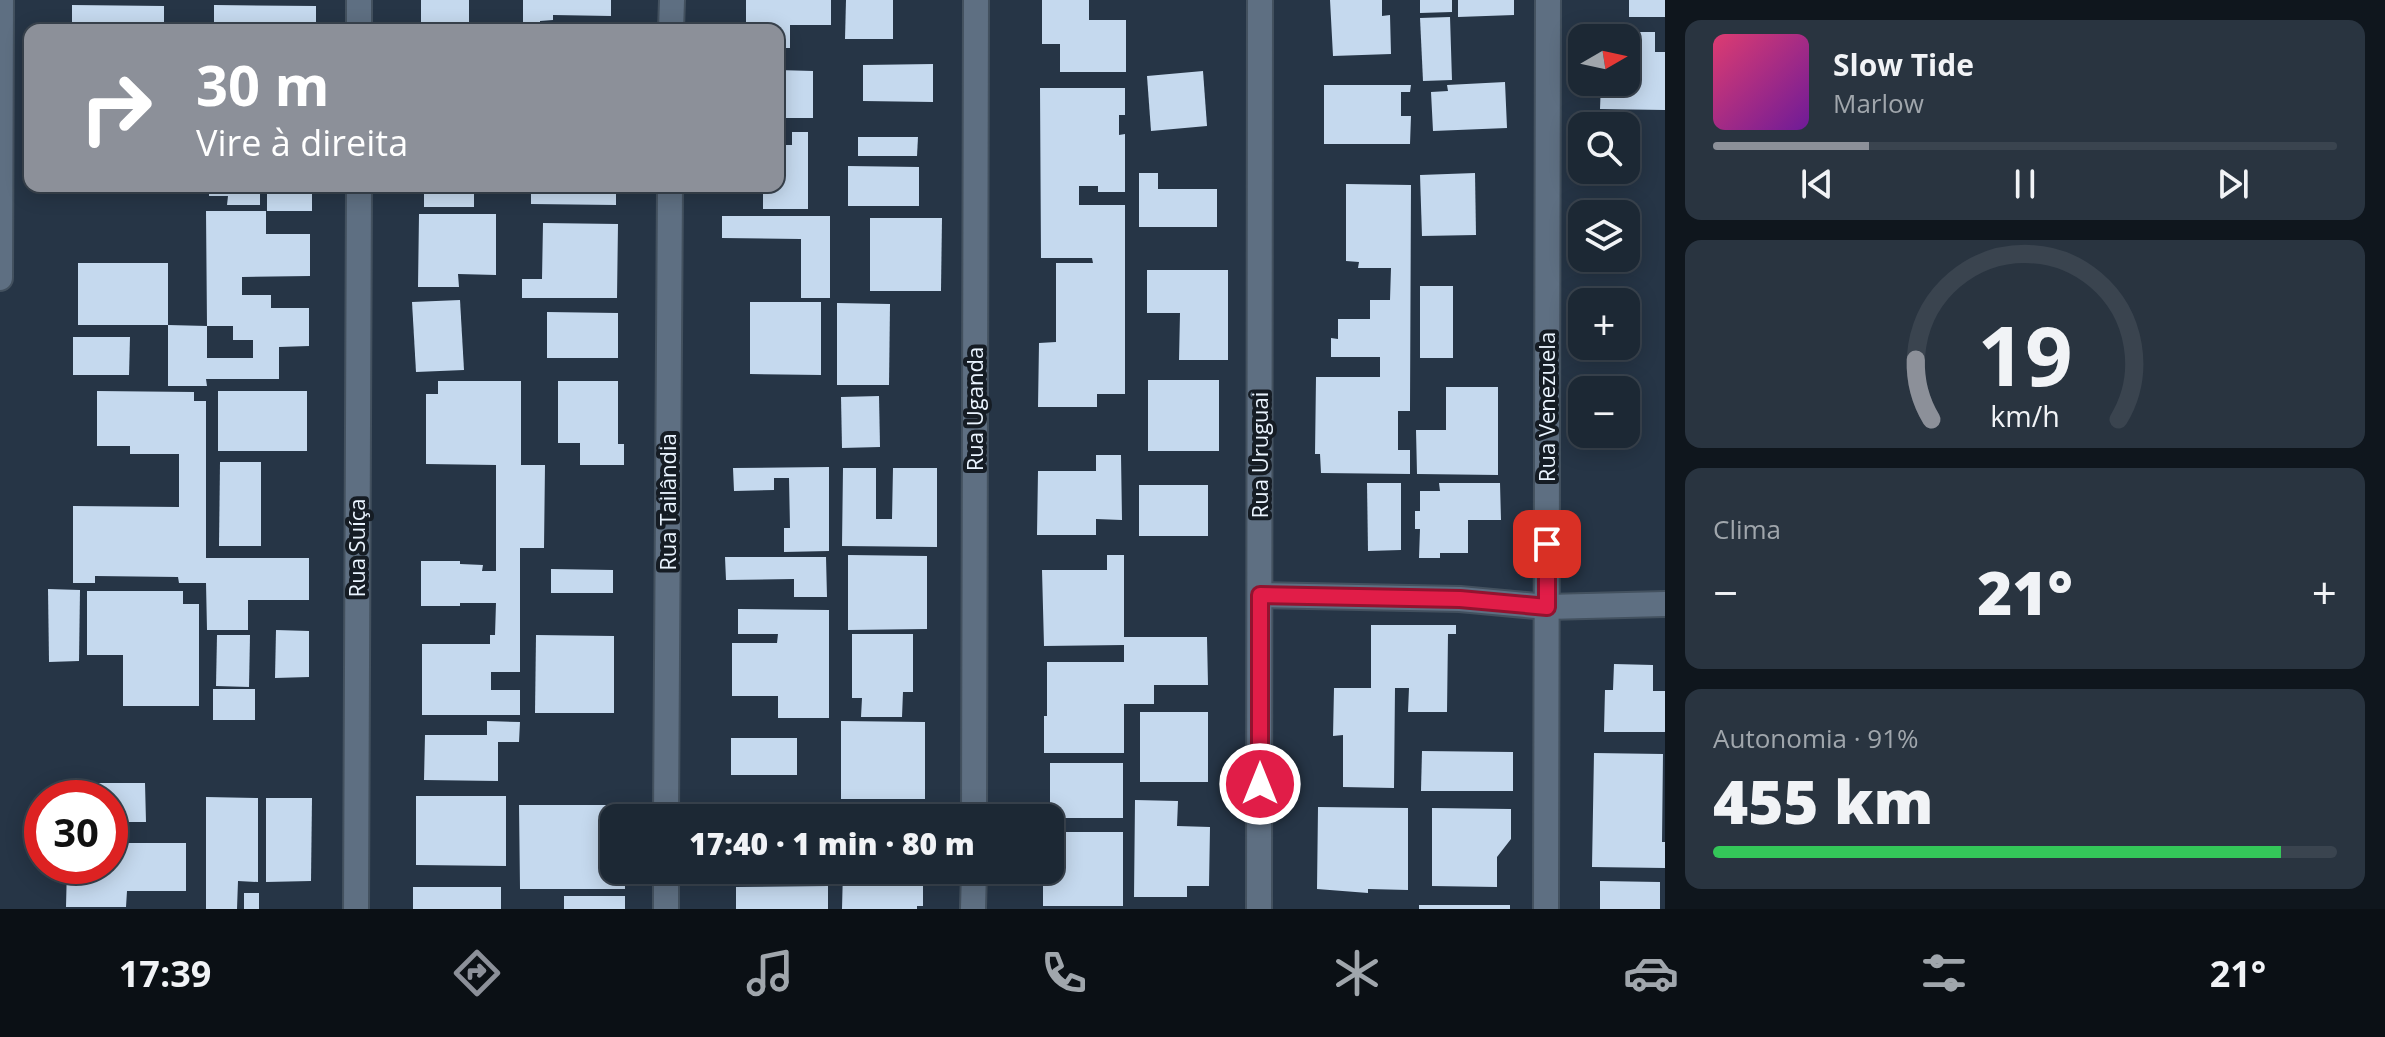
<!DOCTYPE html>
<html lang="pt">
<meta charset="utf-8">
<style>
:root{--surface:#1c2834;--page:#293440;--text:#f1f3f6;--muted:#a0a6ac;--line:#3a444f;--accent:#8c9099}
body{margin:0;font-family:"Open Sans",sans-serif;background:var(--page);color:var(--text);height:100vh;display:flex;flex-direction:column;font-size:30px;white-space:nowrap}
*{box-sizing:border-box;margin:0}
p{font-size:26px;color:var(--muted)}
.icon{flex:none;width:44px;height:44px;fill:none;stroke:currentColor;stroke-width:2;stroke-linecap:round;stroke-linejoin:round}
.map{position:relative;flex:1;overflow:hidden}
.side{display:flex;flex-direction:column;gap:20px;padding:20px;background:#0f161d;width:720px}
.side>*{flex:none}
.hud{position:absolute;left:24px;top:24px;width:760px;height:168px;border-radius:16px;box-shadow:0 4px 20px #0003,0 0 0 2px var(--line);background:#8c9099;color:#fff;overflow:hidden}
.needle{width:52px;rotate:81deg}
.fabs{position:absolute;left:1568px;top:24px;display:grid;gap:16px}
.fabs a{display:grid;place-items:center;width:72px;height:72px;border-radius:16px;background:var(--surface);box-shadow:0 4px 20px #0003,0 0 0 2px var(--line);font-size:40px}
.speed{position:absolute;left:24px;top:780px;display:flex;gap:16px;font-size:40px;font-weight:700;text-align:center}
.speed>*{display:grid;place-content:center;width:104px;height:104px;border-radius:50%;background:var(--surface);box-shadow:0 4px 20px #0003,0 0 0 2px var(--line);line-height:1}
.speed .limit{border:12px solid #d22;background:#fff;color:#111}
.pin{position:absolute;display:grid;place-items:center;width:68px;height:68px;color:#fff;margin:-34px;border-radius:16px;box-shadow:0 4px 12px #0006}
.me{position:absolute;width:88px;margin:-44px;rotate:0deg;stroke-linejoin:round;filter:drop-shadow(0 0 6px #0008)}
.turn{display:flex;align-items:center;gap:28px;height:168px;padding:0 40px;font-size:36px}
.turn .icon{width:104px;height:104px;stroke-width:2.5}
.turn b{display:block;font-size:56px;line-height:68px}
.big{font-size:60px;font-weight:800;line-height:1.1}
.side .card{flex:1;display:flex;flex-direction:column;justify-content:center;gap:12px;min-width:0;padding:0 28px;border-radius:16px;background:var(--page)}
.side .dial{align-items:center;gap:0}
.dial svg{height:208px;overflow:visible;fill:none;stroke:var(--line);stroke-width:7;stroke-linecap:round;text-anchor:middle}
.dial text{fill:var(--text);stroke:none}
.song{display:flex;align-items:center;gap:24px}
.cover{width:96px;height:96px;border-radius:12px;background:linear-gradient(135deg,hsl(340 70% 55%),hsl(280 70% 35%))}
.played{height:8px;border-radius:4px;background:linear-gradient(90deg,var(--accent) 25%,var(--line) 25%)}
.keys{display:flex;justify-content:space-around;direction:ltr}
.heat{display:flex;justify-content:space-between;align-items:center;font-size:44px;direction:ltr}
.charge{height:12px;border-radius:6px;background:linear-gradient(90deg,#34c759 91%,var(--line) 0)}
.trip{position:absolute;left:600px;top:804px;width:464px;height:80px;border-radius:16px;background:var(--surface);box-shadow:0 4px 20px #0003,0 0 0 2px var(--line);font-weight:800;line-height:80px;text-align:center}
.dock{display:flex;height:128px;justify-content:space-around;align-items:center;background:#0b1015;color:var(--muted)}
.dock .icon{width:56px;height:56px}
.dock .selected{color:var(--accent)}
.dock b{font-size:36px;color:var(--text)}
main{display:flex;flex:1;min-height:0}
.map>svg:first-child{display:block}
.building{fill:#c5d9ee}
.lines{fill:none;stroke-linecap:round;stroke-linejoin:round}
.minor-casing{stroke:#43515f;stroke-width:28}
.minor{stroke:#5e6f82;stroke-width:24}
.route-casing{stroke:#92132f;stroke-width:20}
.route{stroke:#e11d48;stroke-width:14}
.labels{text-anchor:middle;stroke-width:8;stroke-linejoin:round;paint-order:stroke}
.street-label{font-size:22px;fill:#eaf4ff;stroke:#151c24}
</style>
<main>
<div class="map">
<svg width="1665" height="909" viewBox="0 0 1665 909">
<rect width="100%" height="100%" fill="#263546"/>
<g class="building">
<rect x="421" y="0" width="48" height="30"/>
<polygon points="523,0 611,0 611,16 553,15 553,20 540,21 540,30 523,30"/>
<polygon points="746,0 831,0 831,25 790,25 790,48 778,48 778,30 746,30"/>
<polygon points="846,0 893,0 893,39 845,39"/>
<polygon points="1042,0 1089,0 1089,20 1126,20 1126,72 1060,72 1060,44 1042,44"/>
<polygon points="1330,0 1382,0 1382,16 1390,15 1391,54 1333,56"/>
<polygon points="1420,0 1452,0 1452,12 1420,13"/>
<polygon points="1458,0 1514,0 1514,15 1458,17"/>
<rect x="1629" y="0" width="36" height="17"/>
<polygon points="72,5 164,6 164,30 72,30"/>
<polygon points="214,5 316,6 316,30 214,30"/>
<polygon points="1450,17 1452,80 1423,81 1420,18"/>
<polygon points="1602,32 1655,32 1655,52 1665,52 1665,110 1600,109 1601,82 1626,82 1626,38 1601,38"/>
<polygon points="933,64 933,102 863,101 863,65"/>
<polygon points="778,70 813,71 813,118 778,118"/>
<polygon points="1203,71 1207,126 1151,131 1147,76"/>
<polygon points="1505,82 1507,128 1433,131 1431,92 1448,91 1447,85"/>
<polygon points="1324,85 1411,85 1410,92 1401,92 1401,116 1411,116 1410,144 1324,144"/>
<polygon points="1040,88 1125,88 1125,115 1119,115 1119,135 1125,134 1125,192 1098,192 1098,186 1079,186 1079,205 1125,205 1125,394 1097,394 1097,407 1038,407 1039,343 1056,342 1056,263 1093,263 1092,258 1041,258"/>
<polygon points="792,132 808,132 808,209 763,209 763,186 778,186 778,145 792,145"/>
<polygon points="858,137 918,137 917,156 858,156"/>
<polygon points="848,166 919,167 919,206 848,206"/>
<polygon points="1139,173 1158,173 1158,189 1217,189 1217,227 1139,227"/>
<polygon points="1475,173 1476,235 1422,236 1420,175"/>
<polygon points="1346,184 1411,185 1410,411 1398,411 1398,450 1410,450 1410,474 1321,473 1320,454 1315,454 1316,377 1380,377 1380,357 1331,357 1331,338 1338,339 1338,319 1370,319 1370,300 1390,300 1391,268 1358,268 1359,262 1346,261"/>
<rect x="161" y="186" width="36" height="5"/>
<polygon points="209,186 260,186 260,205 227,205 228,196 209,196"/>
<rect x="267" y="186" width="45" height="25"/>
<rect x="424" y="186" width="50" height="21"/>
<polygon points="531,186 616,186 616,205 531,204"/>
<polygon points="206,211 266,211 266,234 310,234 310,276 242,277 242,295 271,295 271,308 309,308 309,346 279,347 279,379 206,379 207,386 168,386 168,325 207,326 207,358 253,358 253,340 233,340 233,326 207,326"/>
<polygon points="419,214 496,214 496,275 458,274 459,287 418,287"/>
<polygon points="722,216 830,216 830,298 801,298 801,239 722,238"/>
<polygon points="870,218 942,218 941,291 870,291"/>
<polygon points="543,223 618,224 617,298 522,298 522,279 542,279"/>
<rect x="78" y="263" width="90" height="62"/>
<polygon points="1147,270 1228,270 1228,360 1179,360 1180,313 1147,313"/>
<rect x="1420" y="286" width="33" height="72"/>
<polygon points="460,300 464,370 416,372 412,302"/>
<polygon points="750,302 821,302 821,375 750,374"/>
<polygon points="837,303 890,304 889,385 837,385"/>
<polygon points="547,312 618,313 618,358 547,358"/>
<polygon points="73,337 130,337 129,375 73,375"/>
<rect x="1148" y="380" width="71" height="71"/>
<polygon points="438,381 521,381 521,465 545,465 544,548 520,548 520,672 491,672 491,690 520,690 520,715 422,715 422,644 490,644 490,635 495,635 496,603 460,603 460,606 421,606 421,561 460,561 460,564 483,565 482,571 496,571 496,465 426,464 426,394 438,394"/>
<polygon points="558,381 618,381 618,444 624,444 624,465 580,465 580,443 558,443"/>
<polygon points="1446,387 1498,387 1498,475 1417,474 1416,430 1446,430"/>
<polygon points="97,391 194,392 194,401 206,401 206,558 309,558 309,600 248,600 248,630 207,630 206,583 179,583 178,577 95,576 95,583 73,583 73,506 179,507 179,454 130,454 130,446 97,446"/>
<rect x="218" y="391" width="89" height="60"/>
<polygon points="879,396 880,447 842,448 841,397"/>
<polygon points="1096,455 1121,455 1122,520 1096,519 1096,535 1037,535 1038,471 1096,471"/>
<polygon points="220,462 261,462 261,546 219,546"/>
<polygon points="829,467 829,551 784,552 784,528 790,528 789,478 774,478 774,490 734,491 733,468"/>
<polygon points="843,468 876,468 876,519 892,519 893,468 937,468 937,547 842,546"/>
<polygon points="1367,483 1401,483 1401,550 1368,551"/>
<polygon points="1439,483 1500,483 1501,520 1468,520 1468,553 1440,553 1440,558 1419,558 1420,529 1415,529 1415,511 1420,511 1420,491 1440,491"/>
<rect x="1139" y="485" width="69" height="51"/>
<polygon points="848,555 927,556 927,629 848,630"/>
<polygon points="1107,555 1124,555 1124,637 1207,637 1208,685 1154,685 1154,704 1124,704 1124,753 1044,753 1044,716 1047,716 1047,662 1124,662 1124,645 1044,646 1042,570 1107,570"/>
<polygon points="725,557 826,557 827,597 794,597 794,579 726,580"/>
<polygon points="551,569 613,570 613,593 551,593"/>
<polygon points="48,589 80,590 79,661 49,662"/>
<polygon points="87,591 183,591 183,604 199,604 199,706 123,706 123,655 87,655"/>
<polygon points="738,609 829,610 829,718 778,718 778,696 732,696 732,643 777,643 778,634 738,634"/>
<polygon points="1371,625 1456,625 1456,634 1448,634 1447,712 1408,712 1409,688 1395,688 1394,788 1343,787 1343,735 1333,736 1334,688 1371,688"/>
<polygon points="276,630 309,631 309,677 275,678"/>
<polygon points="852,634 913,634 913,692 903,692 902,717 861,717 862,698 852,698"/>
<polygon points="217,635 250,635 249,687 216,686"/>
<polygon points="536,635 614,636 614,713 535,713"/>
<polygon points="1614,664 1653,665 1653,691 1665,691 1665,732 1604,732 1605,690 1613,690"/>
<rect x="213" y="689" width="42" height="31"/>
<rect x="1140" y="712" width="68" height="70"/>
<polygon points="487,721 520,722 519,742 498,742 498,781 424,780 425,735 487,735"/>
<polygon points="841,721 925,722 925,799 841,799"/>
<rect x="731" y="738" width="66" height="37"/>
<polygon points="1422,751 1513,752 1513,791 1421,791"/>
<polygon points="1594,753 1663,754 1662,842 1665,842 1665,868 1592,867"/>
<rect x="1050" y="763" width="73" height="55"/>
<polygon points="81,783 145,783 146,822 110,822 110,798 81,798"/>
<polygon points="416,796 506,796 506,866 416,865"/>
<polygon points="206,797 258,798 258,882 238,881 237,909 206,909"/>
<polygon points="266,798 312,798 311,881 266,882"/>
<polygon points="1135,800 1178,801 1177,826 1210,827 1209,886 1187,886 1187,897 1134,897"/>
<rect x="792" y="803" width="37" height="15"/>
<polygon points="519,805 625,805 625,818 614,818 614,870 625,870 625,889 520,889"/>
<polygon points="1318,807 1408,808 1408,890 1368,889 1368,893 1317,889"/>
<polygon points="1432,808 1511,809 1511,839 1497,857 1497,887 1432,886"/>
<polygon points="1050,832 1123,832 1123,906 1043,906 1043,870 1050,870"/>
<polygon points="110,843 186,843 186,891 127,891 126,907 66,907 67,866 110,866"/>
<rect x="732" y="870" width="87" height="8"/>
<polygon points="843,870 923,870 923,906 917,906 917,909 842,909"/>
<polygon points="1600,881 1660,882 1660,909 1600,909"/>
<polygon points="828,886 828,909 736,909 736,887"/>
<rect x="413" y="887" width="88" height="22"/>
<rect x="244" y="893" width="15" height="16"/>
<rect x="564" y="896" width="61" height="13"/>
<rect x="1419" y="905" width="91" height="4"/>
</g>
<g class="lines">
<defs>
<g id="minor">
<polyline points="359,30 359,0"/>
<polyline points="671,30 672,0"/>
<polyline points="0,278 1,0"/>
<polyline points="1260,595 1460,599 1547,607 1665,604"/>
<polyline points="666,818 670,186"/>
<polyline points="974,818 976,0"/>
<polyline points="356,909 359,186"/>
<polyline points="666,909 666,870"/>
<polyline points="973,909 974,870"/>
<polyline points="1259,909 1260,0"/>
<polyline points="1546,909 1548,0"/>
</g>
</defs>
<use href="#minor" class="minor-casing"/>
<use href="#minor" class="minor"/>
</g>
<g class="lines">
<defs>
<polyline id="route" points="1260,784 1260,595 1460,599 1547,607 1547,544"/>
</defs>
<use href="#route" class="route-casing"/>
<use href="#route" class="route"/>
</g>
<g class="labels">
<g class="street-label">
<text transform="translate(1547 407) rotate(-90)" y="8">Rua Venezuela</text>
<text transform="translate(975 409) rotate(-90)" y="8">Rua Uganda</text>
<text transform="translate(1260 455) rotate(-90)" y="8">Rua Uruguai</text>
<text transform="translate(668 502) rotate(-90)" y="8">Rua Tailândia</text>
<text transform="translate(357 548) rotate(-90)" y="8">Rua Suíça</text>
</g>
</g>
</svg>
<div class="fabs">
<a><svg class="needle" viewBox="-14 -14 28 28"><path d="M0-13l5 13h-10z" fill="#e53935"/><path d="M0 13l5-13h-10z" fill="#a0a6ac"/></svg></a>
<a><svg class="icon" aria-label="search" viewBox="0 0 24 24"><circle cx="10" cy="10" r="6"/><path d="M15 15l6 6"/></svg></a>
<a><svg class="icon" aria-label="layers" viewBox="0 0 24 24"><path d="M12 4l9 5-9 5-9-5zM3 14l9 5 9-5"/></svg></a>
<a>+</a>
<a>−</a>
</div>
<div class="speed"><div class="limit">30</div></div>
<div class="pin" style="left:1547px;top:544px;background:#d93025"><svg class="icon" aria-label="arrive" viewBox="0 0 24 24"><path d="M6 21V4h12l-3 4 3 4H6"/></svg></div>
<svg class="me" style="left:1260px;top:784px" viewBox="-20 -20 40 40"><circle r="17" fill="#e11d48" stroke="#fff" stroke-width="3"/><path d="M0-11L8 9 0 5-8 9z" fill="#fff"/></svg>
<div class="trip">17:40 · 1 min · 80 m</div>
<div class="hud">
<div class="turn"><svg class="icon" aria-label="right" viewBox="0 0 24 24"><path d="M7 20v-9h11M14 6l5 5-5 5"/></svg><div><b>30 m</b>Vire à direita</div></div>
</div>
</div>
<section class="side">
<div class="card">
<div class="song"><i class="cover"></i><div><b>Slow Tide</b><p>Marlow</p></div></div>
<div class="played"></div>
<div class="keys"><svg class="icon" aria-label="previous" viewBox="0 0 24 24"><path d="M18 5L8 12l10 7zM5 5v14"/></svg><svg class="icon" aria-label="pause" viewBox="0 0 24 24"><path d="M8 5v14M16 5v14"/></svg><svg class="icon" aria-label="next" viewBox="0 0 24 24"><path d="M6 5l10 7-10 7zM19 5v14"/></svg></div>
</div>
<div class="card dial"><svg viewBox="0 0 100 80">
<path d="M14 69A42 42 0 1 1 86 69"/>
<path d="M14 69A42 42 0 0 1 8 46" stroke="#8c9099"/>
<text x="50" y="56" font-size="32" font-weight="700">19</text>
<text x="50" y="72" font-size="11">km/h</text>
</svg></div>
<div class="card"><p>Clima</p>
<div class="heat"><a>−</a><b class="big">21°</b><a>+</a></div>
</div>
<div class="card"><p>Autonomia · 91%</p><b class="big">455 km</b><div class="charge"></div></div>
</section>
</main>
<nav class="dock">
<b>17:39</b>
<svg class="icon selected" aria-label="directions" viewBox="0 0 24 24"><path d="M12 3l9 9-9 9-9-9zM9 14v-3h6M13 9l2 2-2 2"/></svg>
<svg class="icon" aria-label="music" viewBox="0 0 24 24"><path d="M9 18V5l10-2v13"/><circle cx="6" cy="18" r="3"/><circle cx="16" cy="16" r="3"/></svg>
<svg class="icon" aria-label="phone" viewBox="0 0 24 24"><path d="M5 4h4l2 5-3 2q2 4 5 5l2-3 5 2v4C11 20 4 13 5 4z"/></svg>
<svg class="icon" aria-label="climate" viewBox="0 0 24 24"><path d="M12 3v18M4 7l16 10M4 17L20 7"/></svg>
<svg class="icon" aria-label="car" viewBox="0 0 24 24"><path d="M5 17H2v-5l4-1 3-4h7l3 4 3 1v5h-3M9 17h6M6 11h13"/><circle cx="7" cy="17" r="2"/><circle cx="17" cy="17" r="2"/></svg>
<svg class="icon" aria-label="filters" viewBox="0 0 24 24"><path d="M4 7h16M4 17h16"/><circle cx="9" cy="7" r="2"/><circle cx="15" cy="17" r="2"/></svg>
<b>21°</b>
</nav>
